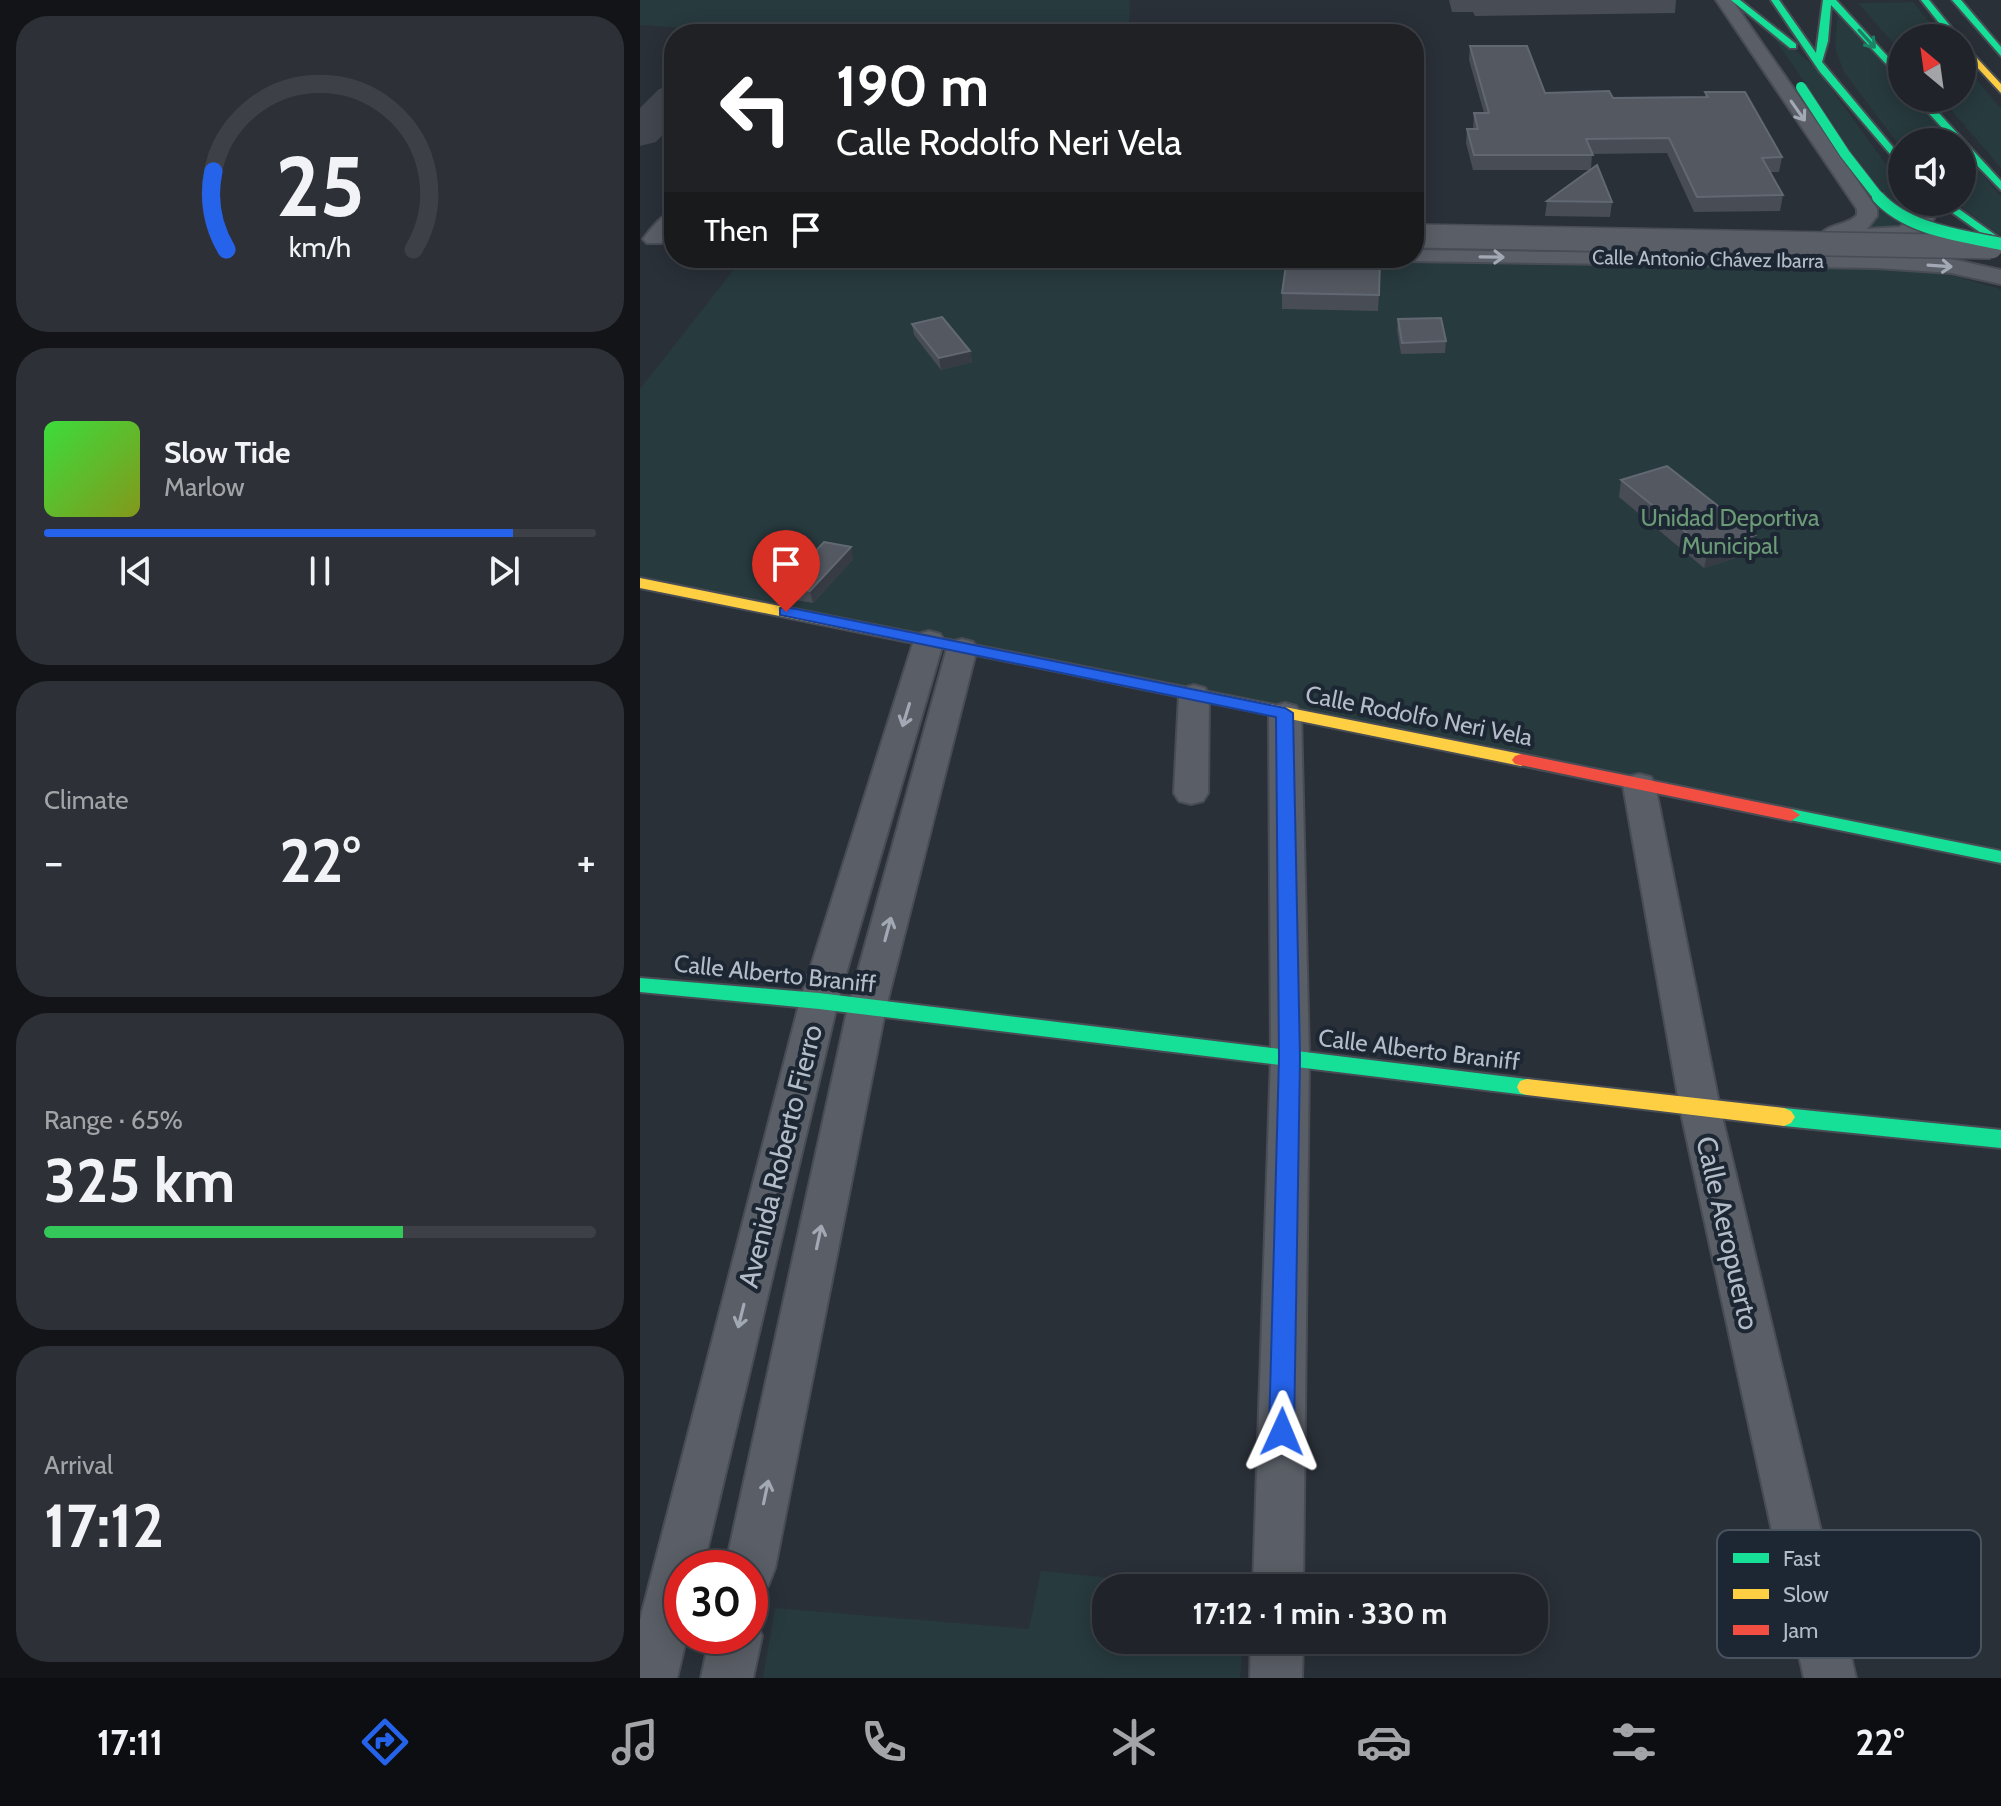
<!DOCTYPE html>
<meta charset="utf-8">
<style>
:root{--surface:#20242a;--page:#2d3036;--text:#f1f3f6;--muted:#a2a4a8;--line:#3d4147;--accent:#2563eb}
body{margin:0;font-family:Cabin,sans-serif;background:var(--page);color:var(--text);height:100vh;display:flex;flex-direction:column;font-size:30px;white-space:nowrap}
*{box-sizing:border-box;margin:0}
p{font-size:26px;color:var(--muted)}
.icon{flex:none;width:44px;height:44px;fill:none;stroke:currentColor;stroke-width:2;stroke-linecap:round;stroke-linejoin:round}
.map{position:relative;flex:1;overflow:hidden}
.panel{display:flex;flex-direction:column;gap:16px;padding:16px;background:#121417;width:640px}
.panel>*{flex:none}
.banner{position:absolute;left:24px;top:24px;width:760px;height:244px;border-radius:32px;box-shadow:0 4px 20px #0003,0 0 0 2px var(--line);background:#202124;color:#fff;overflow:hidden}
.needle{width:52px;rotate:331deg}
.fabs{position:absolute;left:1248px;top:24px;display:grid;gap:16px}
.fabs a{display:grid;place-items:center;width:88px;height:88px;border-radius:50%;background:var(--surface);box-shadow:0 4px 20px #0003,0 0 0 2px var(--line);font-size:40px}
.speed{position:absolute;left:24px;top:1550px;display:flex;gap:16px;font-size:40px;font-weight:700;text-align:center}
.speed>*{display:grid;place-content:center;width:104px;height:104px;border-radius:50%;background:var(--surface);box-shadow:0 4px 20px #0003,0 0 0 2px var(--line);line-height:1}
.speed .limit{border:12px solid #d22;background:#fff;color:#111}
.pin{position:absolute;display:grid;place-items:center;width:68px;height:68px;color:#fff;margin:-82px -34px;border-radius:50% 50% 50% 0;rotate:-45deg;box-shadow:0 0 8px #0007}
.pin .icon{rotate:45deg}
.me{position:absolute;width:88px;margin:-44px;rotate:1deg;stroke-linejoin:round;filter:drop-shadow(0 0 6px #0008)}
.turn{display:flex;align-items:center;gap:28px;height:168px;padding:0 40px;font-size:36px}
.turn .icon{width:104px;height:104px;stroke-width:2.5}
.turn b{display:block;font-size:56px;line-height:68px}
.then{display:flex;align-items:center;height:76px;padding:0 40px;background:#0003;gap:16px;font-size:30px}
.big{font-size:60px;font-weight:700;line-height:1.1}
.panel .card{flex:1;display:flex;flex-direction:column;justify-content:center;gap:12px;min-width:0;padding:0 28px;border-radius:32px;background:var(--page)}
.panel .dial{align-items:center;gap:0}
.dial svg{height:208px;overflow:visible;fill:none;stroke:var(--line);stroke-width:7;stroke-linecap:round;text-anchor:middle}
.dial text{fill:var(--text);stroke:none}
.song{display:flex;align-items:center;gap:24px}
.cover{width:96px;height:96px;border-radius:12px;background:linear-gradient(135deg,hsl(120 70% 55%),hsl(70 70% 35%))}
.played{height:8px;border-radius:4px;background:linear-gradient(90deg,var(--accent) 85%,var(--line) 85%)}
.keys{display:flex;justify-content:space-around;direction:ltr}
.heat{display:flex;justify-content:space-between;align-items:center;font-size:44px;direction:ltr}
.charge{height:12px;border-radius:6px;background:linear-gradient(90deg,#34c759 65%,var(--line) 0)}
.trip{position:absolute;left:452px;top:1574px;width:456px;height:80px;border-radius:32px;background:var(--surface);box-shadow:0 4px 20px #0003,0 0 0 2px var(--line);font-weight:700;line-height:80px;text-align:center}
.menu{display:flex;height:128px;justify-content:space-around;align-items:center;background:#0d0e11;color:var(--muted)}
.menu .icon{width:56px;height:56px}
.menu .selected{color:var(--accent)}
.menu b{font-size:36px;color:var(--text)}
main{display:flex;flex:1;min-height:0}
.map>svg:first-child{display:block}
.green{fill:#273a3e}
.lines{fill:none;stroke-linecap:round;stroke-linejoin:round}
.taxiway{fill:#42464e;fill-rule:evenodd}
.street-casing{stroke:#484c55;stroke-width:4}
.fast-casing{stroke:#484c55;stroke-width:4}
.slow-casing{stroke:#484c55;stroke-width:4}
.jam-casing{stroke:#484c55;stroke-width:4}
.street{fill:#5a5e66;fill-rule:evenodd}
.fast{fill:#16e098;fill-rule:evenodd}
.slow{fill:#ffcf43;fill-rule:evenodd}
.jam{fill:#f24e42;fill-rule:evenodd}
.street-bridge-casing{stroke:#484c55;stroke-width:26;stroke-linecap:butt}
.fast-bridge-far1-casing{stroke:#484c55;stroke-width:12;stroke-linecap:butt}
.fast-bridge-casing{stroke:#484c55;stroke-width:15;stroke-linecap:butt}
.street-bridge{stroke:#5a5e66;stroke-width:23}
.fast-bridge-far1{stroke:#16e098;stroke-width:10}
.fast-bridge{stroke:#16e098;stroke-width:12}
.wall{fill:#474c55}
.shaded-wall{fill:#373c44}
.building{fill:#535861;stroke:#626872;stroke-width:2}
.oneway{stroke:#1a8366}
.oneway2{stroke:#a2a9b5}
.route{fill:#2563eb;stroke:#184099;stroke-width:2}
.labels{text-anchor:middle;stroke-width:8;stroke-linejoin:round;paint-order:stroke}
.far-street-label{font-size:20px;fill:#b4bcc9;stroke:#1d2633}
.park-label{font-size:24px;fill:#6b9a76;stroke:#1d2633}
.street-label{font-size:24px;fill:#b4bcc9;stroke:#1d2633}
.near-street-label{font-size:28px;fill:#b4bcc9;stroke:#1d2633}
.key{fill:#1d2633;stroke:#4a5360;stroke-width:2}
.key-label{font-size:22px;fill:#b4bcc9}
</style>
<main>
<section class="panel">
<div class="card dial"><svg viewBox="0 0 100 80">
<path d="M14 69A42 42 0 1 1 86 69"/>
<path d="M14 69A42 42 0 0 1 9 39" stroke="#2563eb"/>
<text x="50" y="56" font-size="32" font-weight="700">25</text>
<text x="50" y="72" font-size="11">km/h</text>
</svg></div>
<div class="card">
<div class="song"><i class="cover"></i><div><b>Slow Tide</b><p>Marlow</p></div></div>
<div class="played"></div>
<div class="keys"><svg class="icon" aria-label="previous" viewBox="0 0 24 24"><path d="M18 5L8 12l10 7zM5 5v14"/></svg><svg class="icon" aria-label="pause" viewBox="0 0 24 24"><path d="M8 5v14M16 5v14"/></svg><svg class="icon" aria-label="next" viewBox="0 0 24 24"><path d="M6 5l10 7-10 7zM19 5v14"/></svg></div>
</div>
<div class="card"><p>Climate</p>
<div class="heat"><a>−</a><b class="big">22°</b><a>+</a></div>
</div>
<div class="card"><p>Range · 65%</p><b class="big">325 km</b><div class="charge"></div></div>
<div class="card"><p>Arrival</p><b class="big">17:12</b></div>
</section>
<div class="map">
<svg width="1361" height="1678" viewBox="0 0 1361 1678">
<rect width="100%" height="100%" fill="#2a3038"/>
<g class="green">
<polygon points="0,0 490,0 489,25 394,27 392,34 129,34 0,25"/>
<polygon points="1273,2 1302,38 1262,38 1262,53 1218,3"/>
<polygon points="1198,9 1262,80 1262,98 1277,98 1315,142 1262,142 1262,149 1204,72 1195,48"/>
<polygon points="1125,25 1175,67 1262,186 1262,202 1273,202 1277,206 1256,229 1224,229 1236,218 1236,211 1168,87"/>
<polygon points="1322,62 1361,109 1361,168 1301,98 1322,98"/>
<polygon points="1322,150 1361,197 1361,236 1314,202 1322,202"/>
<polygon points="103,258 492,258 860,264 868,260 1174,268 1177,265 1293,270 1357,288 1361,290 1361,860 0,580 0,389"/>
<polygon points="401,1571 573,1588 466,1588 466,1640 603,1640 600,1678 123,1678 135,1608 389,1629"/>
</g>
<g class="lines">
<polygon class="taxiway" points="34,85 34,123 16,142 0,146 0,108 19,89"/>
<defs>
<g id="street">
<path d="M1076 0H1092L1237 209V216L1227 229 1259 227 1274 219 1277 214V202H1297C1300 250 1215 246 1185 238L1181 234C1190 223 1207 226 1217 215V209Z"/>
<path d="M34 211V230L21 243H7L3 239C11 229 22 214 34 211Z"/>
<polygon points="774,250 1238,256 1311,259 1361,270 1361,284 1311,273 1238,268 766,261 765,258 774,258"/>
<polygon points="289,631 300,634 304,640 198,1001 63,1568 42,1568 42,1636 47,1636 37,1678 0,1678 0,1620 160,1001 274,640 278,634"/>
<polygon points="322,639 333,642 337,648 246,1007 135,1568 128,1586 110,1593 110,1568 85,1568 208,1007 307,648 311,642"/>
<polygon points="554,685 565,688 569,695 568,793 563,801 551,804 539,801 534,793 539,695 543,688"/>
<polygon points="645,703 656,706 661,713 669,1058 663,1588 613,1588 631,1058 629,713 634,706"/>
<polygon points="999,774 1011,777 1015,785 1080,1108 1216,1678 1164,1678 1040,1108 983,785 987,777"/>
<polygon points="110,1616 114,1618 122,1636 113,1678 61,1678 70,1636 110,1636"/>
<polygon points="611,1640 663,1640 662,1678 610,1678"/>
</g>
<g id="fast">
<polygon points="1091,0 1100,0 1156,44 1156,48 1150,48"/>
<polygon points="1131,0 1139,0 1176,53 1183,0 1196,0 1262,72 1262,81 1191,5 1188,41 1182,62 1262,158 1262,168 1180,72"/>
<polygon points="1281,0 1289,0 1320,38 1311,38"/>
<polygon points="1312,0 1321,0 1361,47 1361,56"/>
<polygon points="1275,98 1285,98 1361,181 1361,190 1322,150 1322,142 1315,142"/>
<polygon points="1297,202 1309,202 1361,239 1361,247"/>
<polygon points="1151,809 1361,851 1361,863 1145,819 1142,815 1145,811"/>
<polygon points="0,978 179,993 887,1079 894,1081 897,1087 894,1093 887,1095 179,1009 0,992"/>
<polygon points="1144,1108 1361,1130 1361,1148 1144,1126 1137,1123 1133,1117 1137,1111"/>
</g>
<g id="slow">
<polygon points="1322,42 1361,84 1361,93 1322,51"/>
<polygon points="0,578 269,632 277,637 269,642 0,588"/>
<polygon points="489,676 881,754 890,760 881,766 483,685 481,681"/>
<polygon points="887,1079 1144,1108 1151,1111 1155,1117 1151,1123 1144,1126 887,1095 880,1093 877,1087 880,1081"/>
</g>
<g id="jam">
<polygon points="269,632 489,676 497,681 489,686 263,640 261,637"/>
<polygon points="881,754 1151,809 1160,815 1151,821 875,764 872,760 875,756"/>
</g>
</defs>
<use href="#street" class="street-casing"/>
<use href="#fast" class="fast-casing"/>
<use href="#slow" class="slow-casing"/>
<use href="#jam" class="jam-casing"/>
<use href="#street" class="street"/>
<use href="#fast" class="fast"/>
<use href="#slow" class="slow"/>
<use href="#jam" class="jam"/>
<defs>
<polyline id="street-bridge" points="776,236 1351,247"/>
<polyline id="fast-bridge-far1" points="1161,87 1205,154 1240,199"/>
<path id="fast-bridge" d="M1238 197C1268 230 1320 235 1361 244"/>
</defs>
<use href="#street-bridge" class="street-bridge-casing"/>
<use href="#fast-bridge-far1" class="fast-bridge-far1-casing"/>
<use href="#fast-bridge" class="fast-bridge-casing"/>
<use href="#street-bridge" class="street-bridge"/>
<use href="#fast-bridge-far1" class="fast-bridge-far1"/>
<use href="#fast-bridge" class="fast-bridge"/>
</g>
<g class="wall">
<polygon points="809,0 1036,0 1035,13 835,16 833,12 812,12"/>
<polygon points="830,46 905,93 973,98 1065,97 1065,92 1142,157 1139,172 1130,172 1143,195 1140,211 1054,212 1027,153 952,154 951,169 972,202 970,217 905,216 907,201 949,170 833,170 826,143 827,129 833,129 834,113 844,113 829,60"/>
<polygon points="741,258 738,311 642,309 642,293"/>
<polygon points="758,319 806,341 805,353 761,354 757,330"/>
<polygon points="272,324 330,351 332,362 301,370 274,335"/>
<polygon points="981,480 1111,553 1064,568 979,497"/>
<polygon points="213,559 173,603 155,600 151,592 148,580"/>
</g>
<g class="shaded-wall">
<polygon points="330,351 332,362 301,370 299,358"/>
<polygon points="1115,535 1111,553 1064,568 1068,550"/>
<polygon points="211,547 213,559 173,603 170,591"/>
</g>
<g class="building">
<polygon points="278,31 320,34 276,34"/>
<polygon points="830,46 887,46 905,93 969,91 973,98 1068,97 1065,92 1105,92 1142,157 1122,158 1143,195 1057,197 1029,138 946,139 953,155 834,155 827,129 838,129 834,113 849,113"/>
<polygon points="957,165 972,202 907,201"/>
<polygon points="647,258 740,258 739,295 642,293"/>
<polygon points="302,317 330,351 299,358 272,324"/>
<polygon points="801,318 806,341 762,343 758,319"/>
<polygon points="1027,466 1115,535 1068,550 981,480"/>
<polygon points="184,542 211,547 170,591 152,587 148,580"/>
</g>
<defs><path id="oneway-shaft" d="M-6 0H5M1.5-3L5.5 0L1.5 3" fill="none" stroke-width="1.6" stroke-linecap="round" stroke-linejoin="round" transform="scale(2)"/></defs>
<use class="oneway" href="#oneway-shaft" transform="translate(1227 39) rotate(48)"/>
<g class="oneway2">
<use href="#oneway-shaft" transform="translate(1158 111) rotate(55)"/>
<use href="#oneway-shaft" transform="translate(852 257) rotate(1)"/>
<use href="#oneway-shaft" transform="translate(1300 266) rotate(4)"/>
<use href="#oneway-shaft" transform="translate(266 715) rotate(107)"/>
<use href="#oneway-shaft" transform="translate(248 929) rotate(-75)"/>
<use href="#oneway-shaft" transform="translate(179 1237) rotate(-78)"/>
<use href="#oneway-shaft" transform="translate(101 1316) rotate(104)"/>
<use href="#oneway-shaft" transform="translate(126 1492) rotate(-78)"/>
</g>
<polygon class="route" points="146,607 645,708 653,713 660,1058 654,1432 651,1441 642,1444 633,1441 629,1432 639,1058 636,717 140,615 140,608"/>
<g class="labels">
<g class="far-street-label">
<text transform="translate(1068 259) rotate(1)" y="7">Calle Antonio Chávez Ibarra</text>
</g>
<g class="park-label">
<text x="1090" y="526">Unidad Deportiva<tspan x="1090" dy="28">Municipal</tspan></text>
</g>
<g class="street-label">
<text transform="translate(779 716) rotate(11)" y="8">Calle Rodolfo Neri Vela</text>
<text transform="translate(135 974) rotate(6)" y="8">Calle Alberto Braniff</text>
<text transform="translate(779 1050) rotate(7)" y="8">Calle Alberto Braniff</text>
</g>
<g class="near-street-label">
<text transform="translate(140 1156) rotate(-76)" y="10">Avenida Roberto Fierro</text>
<text transform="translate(1088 1233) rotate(77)" y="10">Calle Aeropuerto</text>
</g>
</g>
<rect x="1077" y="1530" width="264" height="128" rx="12" class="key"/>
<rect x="1093" y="1553" width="36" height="10" fill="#16e098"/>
<rect x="1093" y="1589" width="36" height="10" fill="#ffcf43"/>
<rect x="1093" y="1625" width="36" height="10" fill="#f24e42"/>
<g class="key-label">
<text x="1143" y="1566">Fast</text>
<text x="1143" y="1602">Slow</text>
<text x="1143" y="1638">Jam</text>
</g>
</svg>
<div class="fabs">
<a><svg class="needle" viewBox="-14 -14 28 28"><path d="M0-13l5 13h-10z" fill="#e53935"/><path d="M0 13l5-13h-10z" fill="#a2a4a8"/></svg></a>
<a><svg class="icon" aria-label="sound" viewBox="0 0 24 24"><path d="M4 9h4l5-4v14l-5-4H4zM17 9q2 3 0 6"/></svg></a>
</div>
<div class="speed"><div class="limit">30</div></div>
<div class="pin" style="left:146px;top:612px;background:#d93025"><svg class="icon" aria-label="arrive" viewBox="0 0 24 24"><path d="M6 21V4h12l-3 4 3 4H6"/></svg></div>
<svg class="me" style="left:642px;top:1432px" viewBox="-20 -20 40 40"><path d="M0-17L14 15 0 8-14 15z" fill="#2563eb" stroke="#fff" stroke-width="4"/></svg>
<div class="trip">17:12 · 1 min · 330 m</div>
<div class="banner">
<div class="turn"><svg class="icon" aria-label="left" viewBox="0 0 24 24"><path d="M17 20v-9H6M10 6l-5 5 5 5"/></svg><div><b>190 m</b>Calle Rodolfo Neri Vela</div></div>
<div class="then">Then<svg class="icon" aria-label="arrive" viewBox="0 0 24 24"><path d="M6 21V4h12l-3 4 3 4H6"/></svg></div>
</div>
</div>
</main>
<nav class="menu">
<b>17:11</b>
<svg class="icon selected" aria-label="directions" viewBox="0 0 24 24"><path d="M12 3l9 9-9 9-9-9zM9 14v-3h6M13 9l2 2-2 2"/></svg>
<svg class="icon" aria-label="music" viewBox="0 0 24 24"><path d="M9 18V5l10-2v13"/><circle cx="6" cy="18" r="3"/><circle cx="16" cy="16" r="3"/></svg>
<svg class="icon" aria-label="phone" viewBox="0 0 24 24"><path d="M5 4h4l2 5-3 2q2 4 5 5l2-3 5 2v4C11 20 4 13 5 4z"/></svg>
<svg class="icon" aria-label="climate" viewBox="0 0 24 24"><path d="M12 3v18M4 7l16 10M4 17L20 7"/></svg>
<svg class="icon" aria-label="car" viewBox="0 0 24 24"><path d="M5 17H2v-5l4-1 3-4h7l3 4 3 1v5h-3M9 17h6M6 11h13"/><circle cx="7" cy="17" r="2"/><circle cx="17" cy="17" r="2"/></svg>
<svg class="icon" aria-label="filters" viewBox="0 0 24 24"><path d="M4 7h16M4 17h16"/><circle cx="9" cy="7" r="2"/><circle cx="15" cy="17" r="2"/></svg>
<b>22°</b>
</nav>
